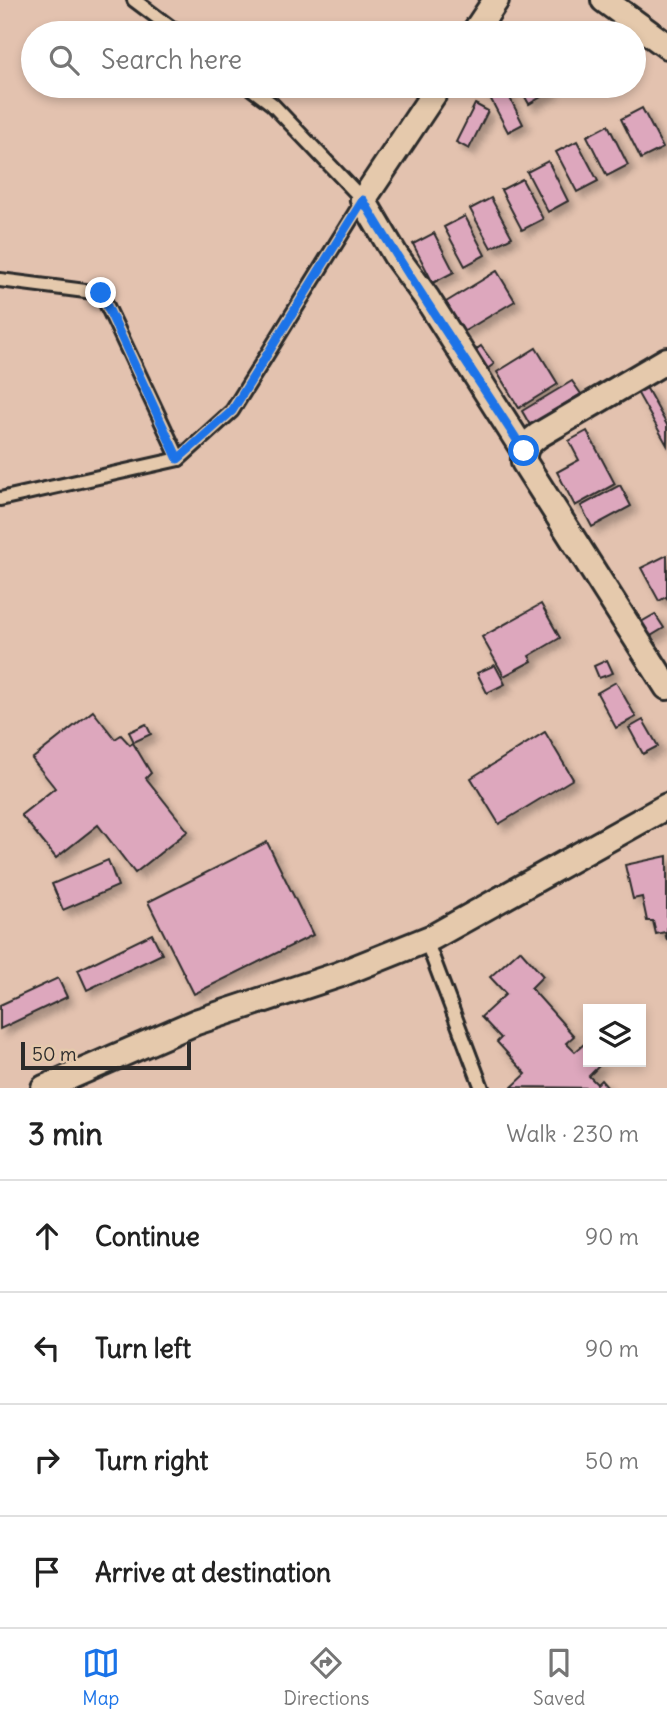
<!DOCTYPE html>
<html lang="en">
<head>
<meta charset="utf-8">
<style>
	:root { --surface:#fff; --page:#f6f6f6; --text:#222; --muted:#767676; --line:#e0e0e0; --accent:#1a73e8 }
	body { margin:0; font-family:Delius,sans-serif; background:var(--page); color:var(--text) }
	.controls { position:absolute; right:21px; bottom:21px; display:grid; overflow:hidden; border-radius:0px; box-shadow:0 4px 10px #0003 }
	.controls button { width:63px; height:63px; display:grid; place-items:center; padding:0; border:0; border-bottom:2px solid var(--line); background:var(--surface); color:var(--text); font:35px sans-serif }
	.scale { position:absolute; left:21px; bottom:18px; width:170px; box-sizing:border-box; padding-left:7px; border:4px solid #2b2b2b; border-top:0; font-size:19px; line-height:24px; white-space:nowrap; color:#2b2b2b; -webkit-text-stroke:5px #e5c9ac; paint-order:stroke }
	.stop { position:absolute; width:21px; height:21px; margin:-16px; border:5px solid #1a73e8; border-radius:50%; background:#fff }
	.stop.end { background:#1a73e8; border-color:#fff; box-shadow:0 2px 7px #0008 }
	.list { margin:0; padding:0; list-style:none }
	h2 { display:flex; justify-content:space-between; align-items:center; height:91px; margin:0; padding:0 28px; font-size:30px }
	h2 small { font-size:23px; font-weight:400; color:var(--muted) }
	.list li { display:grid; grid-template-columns:46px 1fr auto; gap:21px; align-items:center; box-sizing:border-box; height:112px; padding:0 28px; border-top:2px solid var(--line) }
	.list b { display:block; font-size:26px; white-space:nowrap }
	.list em { font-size:23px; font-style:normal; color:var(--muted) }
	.icon { flex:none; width:38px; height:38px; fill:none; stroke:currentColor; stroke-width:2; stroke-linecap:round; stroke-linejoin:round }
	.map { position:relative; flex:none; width:667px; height:1088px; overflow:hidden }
	.search { position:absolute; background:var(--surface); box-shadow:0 4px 10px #0003; left:21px; right:21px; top:21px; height:77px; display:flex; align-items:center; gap:18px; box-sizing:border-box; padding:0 24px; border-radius:38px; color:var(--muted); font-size:26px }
	.sheet { height:539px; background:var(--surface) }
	nav { display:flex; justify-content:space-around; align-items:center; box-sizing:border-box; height:98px; border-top:2px solid var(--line); background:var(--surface); font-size:19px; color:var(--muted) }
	nav a { display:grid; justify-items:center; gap:4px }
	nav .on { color:var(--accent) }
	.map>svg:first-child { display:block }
</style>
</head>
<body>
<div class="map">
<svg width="667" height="1088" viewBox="0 0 667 1088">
	<defs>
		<filter id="shadow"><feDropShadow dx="6" dy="6" stdDeviation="3.5" flood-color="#0004"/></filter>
	</defs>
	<rect width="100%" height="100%" fill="#e3c2af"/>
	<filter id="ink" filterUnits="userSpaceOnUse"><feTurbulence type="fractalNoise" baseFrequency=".0143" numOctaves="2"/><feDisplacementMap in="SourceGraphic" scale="14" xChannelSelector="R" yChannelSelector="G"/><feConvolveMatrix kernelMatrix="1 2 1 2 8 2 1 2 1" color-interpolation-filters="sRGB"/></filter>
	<g filter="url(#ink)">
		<!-- building -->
		<g fill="#dda7bd" stroke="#2b2b2b" stroke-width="2" filter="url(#shadow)">
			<polygon points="484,86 504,86 523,124 508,132"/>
			<polygon points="519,86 549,86 551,91 529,104"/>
			<polygon points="475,104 488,111 469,149 456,142"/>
			<polygon points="642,108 663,148 641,159 621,119"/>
			<polygon points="608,125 628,165 607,176 587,136"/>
			<polygon points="577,141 598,181 577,192 556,152"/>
			<polygon points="548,161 568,201 548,212 527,172"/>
			<polygon points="522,179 543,219 522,230 501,190"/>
			<polygon points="491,198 512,237 491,248 470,209"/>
			<polygon points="465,216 485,255 465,266 444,227"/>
			<polygon points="434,233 454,272 433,283 413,244"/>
			<polygon points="497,271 515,301 463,332 446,302"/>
			<polygon points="481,346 494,364 480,374 467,356"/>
			<polygon points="536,348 558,384 519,408 497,372"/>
			<polygon points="572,381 581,394 530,425 522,411"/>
			<polygon points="646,387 667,425 667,445 637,392"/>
			<polygon points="587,431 615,484 575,506 557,472 579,460 569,441"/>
			<polygon points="620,485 631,506 592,527 581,506"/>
			<polygon points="667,555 667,600 666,597 659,601 641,568"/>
			<polygon points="541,604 560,638 529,656 532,661 504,676 482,637"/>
			<polygon points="655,614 664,628 644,640 636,625"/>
			<polygon points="607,660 613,673 599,678 594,666"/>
			<polygon points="495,665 505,684 487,693 477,673"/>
			<polygon points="616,682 636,717 616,728 597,693"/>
			<polygon points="93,711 115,739 121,735 130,745 133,743 151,773 146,778 188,831 135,873 98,825 56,858 21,815 55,788 32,759"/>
			<polygon points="643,720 658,746 643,754 629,728"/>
			<polygon points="146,724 151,734 134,742 129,732"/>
			<polygon points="545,732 573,779 499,824 471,778"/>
			<polygon points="267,842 313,935 194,994 148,902"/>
			<polygon points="667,856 667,941 665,932 656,934 653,921 647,921 642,897 633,899 625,865"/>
			<polygon points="108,860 118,886 63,910 52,884"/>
			<polygon points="152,934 162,954 87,990 78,970"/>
			<polygon points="520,950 543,976 531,988 574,1036 566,1043 575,1052 584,1044 588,1050 588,1062 601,1064 589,1076 597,1084 601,1080 608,1088 512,1087 526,1074 497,1042 501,1038 481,1017 506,994 490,977"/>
			<polygon points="58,978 67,997 0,1029 0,1005"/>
		</g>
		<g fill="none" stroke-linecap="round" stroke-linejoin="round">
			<!-- lane casing -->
			<g stroke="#2b2b2b" stroke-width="18">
				<g id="lane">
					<polyline points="134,0 178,33"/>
					<polyline points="0,280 101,293 179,459"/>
					<polyline points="0,499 179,459 232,411 363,200 272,104 248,86"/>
					<polyline points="426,940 482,1088"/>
				</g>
			</g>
			<!-- street casing -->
			<g stroke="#2b2b2b" stroke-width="30">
				<g id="street">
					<polyline points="604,0 667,46"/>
					<polyline points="474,33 496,0"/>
					<polyline points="439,86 363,200 396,256 426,297 524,451"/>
					<path d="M667 360 539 435C528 443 523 448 524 462L667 687"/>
					<polyline points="44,1088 196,1022 338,975 433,937 667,806"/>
				</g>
			</g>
			<!-- lane -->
			<use href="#lane" stroke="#e5c9ac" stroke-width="12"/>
			<!-- street -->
			<use href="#street" stroke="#e5c9ac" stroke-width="24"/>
		</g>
	</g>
	<g fill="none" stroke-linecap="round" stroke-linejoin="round" filter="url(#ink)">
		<!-- route -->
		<path stroke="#1a73e8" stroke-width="9" d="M101 293 178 459 232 411 363 200C413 286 471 367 524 451"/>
	</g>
</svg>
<div class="controls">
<button><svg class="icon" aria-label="layers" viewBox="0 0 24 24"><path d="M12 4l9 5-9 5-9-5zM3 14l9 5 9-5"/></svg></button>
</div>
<div class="scale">50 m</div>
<div class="stop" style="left:524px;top:451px"></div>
<div class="stop end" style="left:101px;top:293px"></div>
<div class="search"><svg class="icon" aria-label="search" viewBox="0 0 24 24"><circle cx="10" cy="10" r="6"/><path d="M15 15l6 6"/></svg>Search here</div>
</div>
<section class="sheet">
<h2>3 min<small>Walk · 230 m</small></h2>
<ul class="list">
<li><svg class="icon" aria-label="ahead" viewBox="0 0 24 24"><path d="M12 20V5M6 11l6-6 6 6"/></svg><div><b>Continue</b></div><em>90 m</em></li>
<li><svg class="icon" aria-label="left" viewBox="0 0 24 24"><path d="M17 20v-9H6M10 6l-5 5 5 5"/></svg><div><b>Turn left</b></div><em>90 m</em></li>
<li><svg class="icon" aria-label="right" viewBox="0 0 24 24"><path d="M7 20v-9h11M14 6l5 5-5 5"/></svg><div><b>Turn right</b></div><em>50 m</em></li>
<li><svg class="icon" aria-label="arrive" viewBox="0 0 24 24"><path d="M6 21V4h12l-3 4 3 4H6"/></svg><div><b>Arrive at destination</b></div></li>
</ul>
</section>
<nav>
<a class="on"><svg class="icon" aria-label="map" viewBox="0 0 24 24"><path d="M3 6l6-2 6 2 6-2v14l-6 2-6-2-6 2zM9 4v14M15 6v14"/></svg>Map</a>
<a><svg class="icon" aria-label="directions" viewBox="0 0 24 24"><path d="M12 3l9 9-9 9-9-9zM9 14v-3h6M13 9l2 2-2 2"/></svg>Directions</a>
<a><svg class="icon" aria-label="saved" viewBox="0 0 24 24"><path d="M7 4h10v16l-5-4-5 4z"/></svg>Saved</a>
</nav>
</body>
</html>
